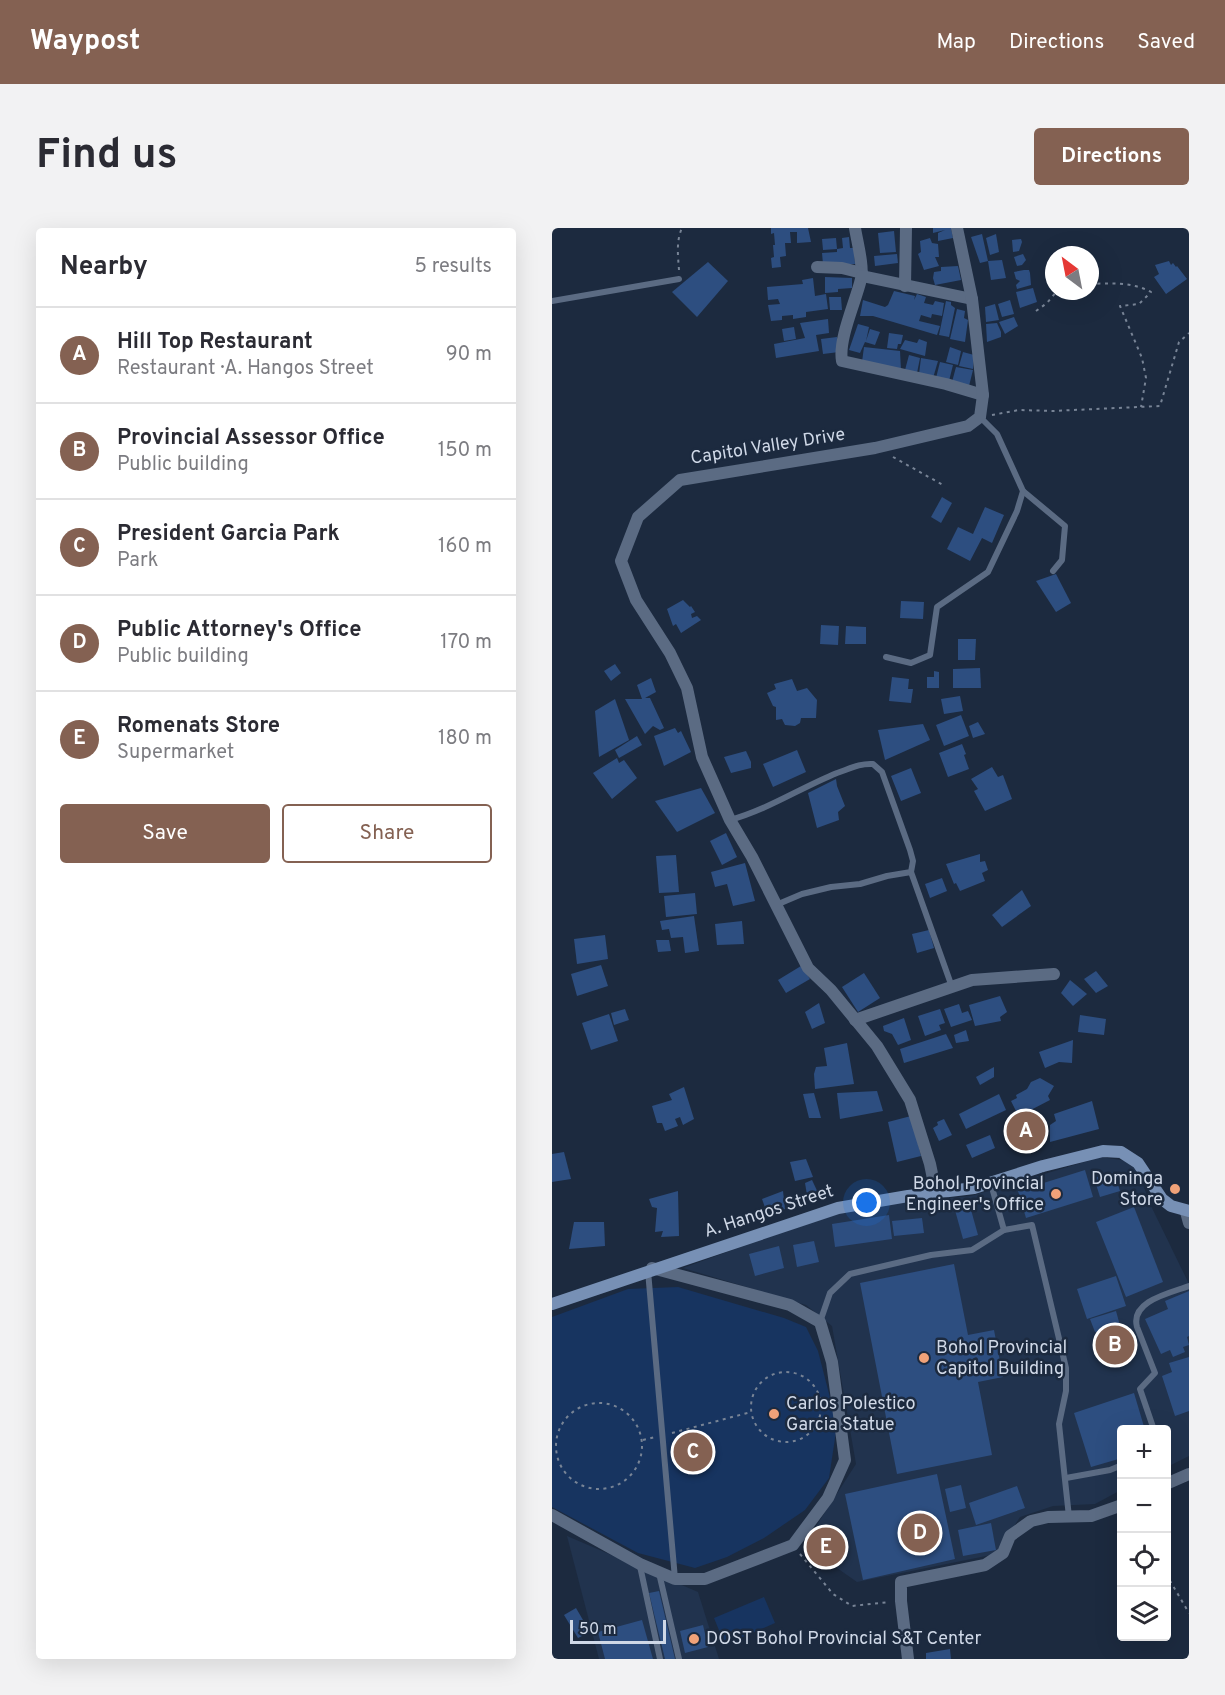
<!DOCTYPE html>
<html lang="en">
<head>
<meta charset="utf-8">
<style>
	:root { --surface:#fff; --page:#f2f2f3; --text:#2b2b33; --muted:#7c7c81; --line:#e1e1e2; --accent:#846152 }
	body { margin:0; font-family:Overpass,sans-serif; background:var(--page); color:var(--text) }
	.controls { position:absolute; right:18px; bottom:18px; display:grid; overflow:hidden; border-radius:6px; box-shadow:0 6px 24px #0002 }
	.controls button { width:54px; height:54px; display:grid; place-items:center; padding:0; border:0; border-bottom:2px solid var(--line); background:var(--surface); color:var(--text); font:30px sans-serif }
	.compass { position:absolute; left:493px; top:18px; width:54px; height:54px; border-radius:50%; background:var(--surface); box-shadow:0 6px 24px #0002; rotate:328deg }
	.scale { position:absolute; left:18px; bottom:15px; width:96px; box-sizing:border-box; padding-left:6px; border:3px solid #cfd8e7; border-top:0; font-size:16px; line-height:21px; white-space:nowrap; color:#cfd8e7; -webkit-text-stroke:4px #1c2a3f; paint-order:stroke }
	.you { position:absolute; left:315px; top:975px; width:21px; height:21px; margin:-15px; border:4px solid #fff; border-radius:50%; background:#1a73e8; box-shadow:0 0 0 9px #1a73e833 }
	.badge { display:grid; place-items:center; width:39px; height:39px; border-radius:50%; background:var(--accent); color:#fff; font-size:20px; font-weight:700 }
	.pin { position:absolute; translate:-50% -50%; border:3px solid #fff; box-shadow:0 2px 6px #0006 }
	.list { margin:0; padding:0; list-style:none }
	h2 { display:flex; justify-content:space-between; align-items:center; height:78px; margin:0; padding:0 24px; font-size:26px }
	h2 small { font-size:20px; font-weight:400; color:var(--muted) }
	.list li { display:grid; grid-template-columns:39px 1fr auto; gap:18px; align-items:center; box-sizing:border-box; height:96px; padding:0 24px; border-top:2px solid var(--line) }
	.list b { display:block; font-size:22px; white-space:nowrap }
	.list p { margin:0; font-size:20px; white-space:nowrap; color:var(--muted) }
	.list em { font-size:20px; font-style:normal; color:var(--muted) }
	.actions { display:flex; gap:12px; padding:18px 24px }
	.actions a { flex:1; padding:14px 0; border:2px solid var(--accent); border-radius:6px; text-align:center; font-size:21px; color:var(--accent) }
	.actions .main { background:var(--accent); color:#fff }
	.icon { flex:none; width:33px; height:33px; fill:none; stroke:currentColor; stroke-width:2; stroke-linecap:round; stroke-linejoin:round }
	.map { position:relative; flex:none; width:637px; height:1431px; overflow:hidden; border-radius:6px }
	header { display:flex; align-items:center; gap:36px; box-sizing:border-box; height:84px; padding:0 30px; background:var(--accent); color:#fff }
	header strong { font-size:28px }
	nav { display:flex; gap:33px; margin-inline-start:auto; font-size:21px }
	.intro { display:flex; align-items:center; justify-content:space-between; box-sizing:border-box; height:144px; padding:0 36px }
	h1 { margin:0; font-size:42px }
	.button { padding:15px 27px; border-radius:6px; background:var(--accent); color:#fff; font-size:21px; font-weight:700 }
	main { display:flex; gap:36px; padding:0 36px }
	aside { flex:1; background:var(--surface); border-radius:6px; box-shadow:0 6px 24px #0002 }
	.map>svg:first-child { display:block }
</style>
</head>
<body>
<header>
<strong>Waypost</strong>
<nav><a>Map</a><a>Directions</a><a>Saved</a></nav>
</header>
<div class="intro"><h1>Find us</h1><a class="button">Directions</a></div>
<main>
<aside>
<h2>Nearby<small>5 results</small></h2>
<ul class="list">
<li><span class="badge">A</span><div><b>Hill Top Restaurant</b><p>Restaurant · A. Hangos Street</p></div><em>90 m</em></li>
<li><span class="badge">B</span><div><b>Provincial Assessor Office</b><p>Public building</p></div><em>150 m</em></li>
<li><span class="badge">C</span><div><b>President Garcia Park</b><p>Park</p></div><em>160 m</em></li>
<li><span class="badge">D</span><div><b>Public Attorney's Office</b><p>Public building</p></div><em>170 m</em></li>
<li><span class="badge">E</span><div><b>Romenats Store</b><p>Supermarket</p></div><em>180 m</em></li>
</ul>
<div class="actions"><a class="main">Save</a><a>Share</a></div>
</aside>
<div class="map">
<svg width="637" height="1431" viewBox="0 0 637 1431">
	<rect width="100%" height="100%" fill="#1c2a3f"/>
	<!-- built -->
	<g fill="#21334e">
		<polygon points="549,929 582,934 600,980 637,1056 637,1228 615,1239 614,1202 570,1202 569,1262 543,1276 501,1278 468,1289 444,1326 305,1354 252,1317 304,1236 280,1098 254,1077 131,1040 299,979 419,968"/>
		<polygon points="15,1308 146,1364 167,1431 47,1431"/>
	</g>
	<!-- green -->
	<g fill="#173460">
		<polygon points="126,1059 232,1090 254,1099 266,1123 285,1197 277,1250 253,1282 212,1310 175,1329 143,1340 86,1325 0,1279 0,1089 76,1061"/>
		<polygon points="212,1369 223,1395 173,1417 162,1390"/>
	</g>
	<!-- building -->
	<g fill="#2d4e80">
		<polygon points="219,0 256,0 259,14 245,15 245,4 238,4 239,15 233,15 234,28 228,29 229,39 220,40 219,30 222,29 221,17 223,17 222,5 219,6"/>
		<polygon points="381,0 399,0 401,10 386,13 386,5 393,2 381,5"/>
		<polygon points="342,3 344,24 328,25 326,5"/>
		<polygon points="430,6 436,33 428,35 419,9"/>
		<polygon points="444,6 447,24 438,27 434,10"/>
		<polygon points="297,9 298,20 302,20 303,36 271,36 270,25 285,24 285,21 291,20 290,10"/>
		<polygon points="284,10 285,21 271,22 270,11"/>
		<polygon points="378,10 380,15 386,16 387,29 383,29 387,38 372,42 366,26 369,24 368,13"/>
		<polygon points="469,11 470,14 467,23 461,24 460,12"/>
		<polygon points="345,26 346,35 323,38 322,28"/>
		<polygon points="471,26 474,32 470,37 465,38 462,29"/>
		<polygon points="450,32 454,50 439,52 436,33"/>
		<polygon points="617,33 619,37 621,35 624,39 625,38 635,51 614,66 602,49 607,46 603,37"/>
		<polygon points="156,34 176,53 145,89 120,64"/>
		<polygon points="406,38 409,52 383,57 381,50 382,44 389,43 389,39"/>
		<polygon points="472,42 477,42 478,45 479,57 465,61 464,57 468,53 464,51 462,44"/>
		<polygon points="273,49 300,50 300,60 286,61 286,64 273,65"/>
		<polygon points="261,50 263,68 274,66 276,81 254,84 254,89 241,91 241,87 230,88 230,92 219,93 216,77 228,76 226,71 216,72 215,59 251,56 250,52"/>
		<polygon points="481,60 485,74 468,80 464,64"/>
		<polygon points="342,63 363,68 362,72 365,66 374,69 372,75 381,77 383,73 392,75 390,88 380,86 379,90 369,87 367,93 388,98 385,107 321,88 308,88 311,72 333,79 336,77"/>
		<polygon points="277,69 289,69 290,82 278,82"/>
		<polygon points="458,72 462,86 450,89 446,76"/>
		<polygon points="394,73 399,74 399,77 403,80 397,109 387,107"/>
		<polygon points="443,76 447,92 434,94 433,79"/>
		<polygon points="405,81 413,83 412,90 416,92 413,114 398,111"/>
		<polygon points="462,89 466,98 453,106 447,94"/>
		<polygon points="276,91 277,105 264,107 267,123 224,130 222,116 253,110 248,95"/>
		<polygon points="445,95 449,104 449,109 435,114 434,96"/>
		<polygon points="306,96 317,99 314,113 318,101 328,104 323,117 313,114 308,125 297,122"/>
		<polygon points="242,99 244,111 232,113 230,101"/>
		<polygon points="337,105 351,107 349,116 346,116 345,121 335,120"/>
		<polygon points="285,109 287,124 271,126 269,111"/>
		<polygon points="367,111 375,114 373,128 348,121 353,112 365,115"/>
		<polygon points="312,119 348,123 349,142 310,134"/>
		<polygon points="398,119 409,123 406,137 394,134"/>
		<polygon points="411,124 422,127 421,141 407,138"/>
		<polygon points="357,127 368,130 365,145 353,142"/>
		<polygon points="369,130 386,133 381,150 367,146"/>
		<polygon points="388,134 401,137 397,153 384,150"/>
		<polygon points="404,139 421,142 417,158 400,154"/>
		<polygon points="390,269 400,275 389,295 379,289"/>
		<polygon points="433,279 452,287 440,315 430,310 418,333 395,321 406,299 421,306"/>
		<polygon points="504,346 519,375 504,384 484,353"/>
		<polygon points="131,372 138,379 139,378 143,384 139,386 140,390 145,388 149,392 129,405 124,396 121,398 115,381"/>
		<polygon points="349,373 372,374 371,391 348,390"/>
		<polygon points="269,397 287,398 286,417 268,416"/>
		<polygon points="294,398 314,399 314,416 293,416"/>
		<polygon points="406,411 424,411 423,432 406,432"/>
		<polygon points="63,436 69,445 59,453 52,443"/>
		<polygon points="428,440 429,460 401,460 401,441"/>
		<polygon points="382,443 387,444 387,460 375,460 375,449 382,449"/>
		<polygon points="340,449 357,451 356,461 361,461 359,475 337,473"/>
		<polygon points="99,450 104,464 93,470 98,470 112,500 108,502 101,498 93,506 73,471 90,471 85,457"/>
		<polygon points="240,451 245,463 255,460 265,472 264,490 249,490 248,495 243,498 233,497 230,491 224,492 224,479 221,478 215,465 224,461 222,456"/>
		<polygon points="408,468 411,483 392,486 389,471"/>
		<polygon points="63,471 77,512 47,529 43,483"/>
		<polygon points="409,487 417,508 392,518 384,497"/>
		<polygon points="426,494 433,506 421,510 417,498"/>
		<polygon points="371,496 378,512 333,532 326,502"/>
		<polygon points="123,500 126,505 129,503 139,524 112,538 102,508"/>
		<polygon points="85,508 90,517 67,530 63,522"/>
		<polygon points="410,516 414,526 412,527 417,541 396,549 387,525"/>
		<polygon points="245,522 254,544 221,559 211,536"/>
		<polygon points="194,523 199,534 199,540 179,545 172,529"/>
		<polygon points="65,530 67,535 72,532 85,550 60,571 41,545"/>
		<polygon points="440,539 446,549 451,547 460,571 433,583 422,563 426,561 419,551"/>
		<polygon points="359,540 369,565 349,573 339,548"/>
		<polygon points="284,551 285,558 293,578 286,584 287,592 265,600 256,565"/>
		<polygon points="149,560 163,585 125,604 103,573"/>
		<polygon points="174,605 185,629 170,637 158,613"/>
		<polygon points="428,626 428,634 433,633 436,642 430,645 433,653 408,663 404,655 402,656 394,636"/>
		<polygon points="124,627 127,664 107,665 104,628"/>
		<polygon points="193,635 203,673 181,678 175,656 163,659 159,644"/>
		<polygon points="390,650 395,663 378,670 373,656"/>
		<polygon points="470,662 479,678 450,699 440,687"/>
		<polygon points="143,665 145,686 114,689 112,668"/>
		<polygon points="142,688 147,723 133,725 131,709 119,710 117,701 110,702 108,693"/>
		<polygon points="190,693 192,716 165,717 163,696"/>
		<polygon points="377,702 382,720 365,725 360,706"/>
		<polygon points="53,707 56,731 25,736 22,711"/>
		<polygon points="104,712 117,712 119,723 106,724"/>
		<polygon points="49,737 56,758 25,768 19,746"/>
		<polygon points="249,738 258,751 234,765 226,752"/>
		<polygon points="544,743 556,758 544,765 532,751"/>
		<polygon points="312,745 328,770 306,784 290,759"/>
		<polygon points="518,752 535,766 521,778 509,765"/>
		<polygon points="448,768 455,784 448,789 449,793 423,798 417,777"/>
		<polygon points="267,775 273,795 260,801 253,784"/>
		<polygon points="407,776 410,785 416,783 420,792 399,799 392,781"/>
		<polygon points="73,781 77,792 62,797 59,785"/>
		<polygon points="388,781 393,795 387,797 389,802 373,808 366,788"/>
		<polygon points="57,786 66,813 39,822 30,795"/>
		<polygon points="528,787 554,791 552,807 526,804"/>
		<polygon points="352,790 359,812 346,817 340,806 332,803 331,798"/>
		<polygon points="414,802 417,813 404,815 402,807"/>
		<polygon points="394,806 401,820 352,835 348,821"/>
		<polygon points="521,812 520,835 507,834 493,840 487,824"/>
		<polygon points="295,815 302,856 263,861 262,846 264,839 275,838 272,820"/>
		<polygon points="442,839 442,849 428,857 424,849"/>
		<polygon points="488,850 502,858 496,868 498,872 473,885 472,883 466,887 459,873 465,870 464,867 475,861 479,854"/>
		<polygon points="132,859 142,891 131,897 128,889 123,891 126,898 113,903 110,895 105,895 100,878 120,872 117,866"/>
		<polygon points="325,863 331,883 288,891 285,865"/>
		<polygon points="262,865 269,890 257,890 251,866"/>
		<polygon points="447,866 454,882 414,901 407,886"/>
		<polygon points="540,873 547,901 498,914 498,897 504,893 502,886"/>
		<polygon points="359,888 369,928 345,934 336,894"/>
		<polygon points="392,891 400,907 387,913 381,900 386,897 385,894"/>
		<polygon points="438,907 443,920 420,930 414,917"/>
		<polygon points="12,924 19,951 0,954 0,926"/>
		<polygon points="254,931 261,949 243,953 238,934"/>
		<polygon points="533,942 541,969 474,990 466,963"/>
		<polygon points="562,944 568,963 548,969 542,950"/>
		<polygon points="260,952 268,969 256,973 253,955"/>
		<polygon points="126,963 127,1008 109,1009 111,1003 103,1004 105,980 100,979 97,971"/>
		<polygon points="231,963 233,981 216,988 210,971"/>
		<polygon points="416,971 426,1007 411,1011 401,975"/>
		<polygon points="582,979 611,1054 574,1069 544,994"/>
		<polygon points="337,987 340,1011 283,1019 280,996"/>
		<polygon points="370,990 372,1005 342,1008 340,993"/>
		<polygon points="22,994 52,994 53,1018 17,1021"/>
		<polygon points="262,1013 267,1034 245,1039 241,1017"/>
		<polygon points="227,1018 232,1040 203,1048 197,1026"/>
		<polygon points="402,1036 416,1107 442,1102 451,1149 426,1154 440,1227 345,1246 308,1055"/>
		<polygon points="564,1048 574,1078 535,1091 525,1061"/>
		<polygon points="637,1063 637,1108 635,1109 637,1117 631,1119 633,1124 621,1129 618,1122 609,1126 593,1091 616,1081 613,1073"/>
		<polygon points="564,1083 577,1130 558,1136 548,1103 543,1104 538,1091"/>
		<polygon points="637,1129 637,1183 623,1188 610,1148 620,1144 617,1135"/>
		<polygon points="582,1165 593,1202 570,1202 570,1230 539,1239 522,1185"/>
		<polygon points="385,1246 403,1331 311,1352 293,1266"/>
		<polygon points="409,1257 414,1280 398,1284 393,1261"/>
		<polygon points="465,1258 473,1280 424,1297 417,1275"/>
		<polygon points="439,1295 444,1322 411,1328 406,1302"/>
		<polygon points="107,1363 123,1431 113,1431 97,1365"/>
		<polygon points="24,1380 38,1404 26,1410 12,1387"/>
		<polygon points="90,1392 101,1431 53,1431 46,1404"/>
		<polygon points="151,1397 156,1419 133,1425 128,1403"/>
		<polygon points="398,1421 399,1431 374,1431 374,1425"/>
	</g>
	<g fill="none" stroke-linecap="round" stroke-linejoin="round">
		<!-- path -->
		<g stroke="#788496" stroke-width="2" stroke-dasharray="3 4.5" stroke-linecap="butt">
			<path d="M127 42C126 28 124 13 130 0"/>
			<path d="M538 56C558 55 581 54 599 64L587 76 568 78 590 130 594 150 589 179"/>
			<polyline points="484,83 495,75 505,63"/>
			<polyline points="440,187 467,182 500,183 608,178 627,114 637,105"/>
			<polyline points="341,229 391,257"/>
			<circle cx="234" cy="1179" r="35"/>
			<circle cx="47" cy="1218" r="43"/>
			<polyline points="120,1205 199,1184"/>
			<polyline points="91,1212 103,1209"/>
			<polyline points="248,1326 281,1366 300,1378 337,1374"/>
			<polyline points="614,1346 637,1385"/>
		</g>
		<!-- lane -->
		<g stroke="#5b6b83" stroke-width="6">
			<polyline points="0,73 127,51"/>
			<polyline points="471,263 513,298 510,332 501,343"/>
			<polyline points="334,429 359,435 378,427 385,379 436,344 465,283 471,263 445,206 428,189"/>
			<path d="M178 592C215 582 248 560 285 545 297 541 308 535 321 536L330 544 358 622 361 633 359 644 335 648 308 656 279 659 250 666 224 677"/>
			<polyline points="359,644 400,759"/>
			<polyline points="439,956 452,1002 480,997 514,1140 514,1163 507,1196 517,1289"/>
			<polyline points="96,1043 123,1351"/>
			<polyline points="268,1094 278,1065 298,1046 379,1027 420,1022 452,1002"/>
			<path d="M602 1202 588 1161 603 1145 585 1099C578 1073 618 1065 637 1058"/>
			<polyline points="514,1250 558,1242 570,1237"/>
			<polyline points="88,1338 108,1431"/>
			<polyline points="107,1345 127,1431"/>
		</g>
		<!-- street -->
		<g stroke="#5b6b83" stroke-width="12">
			<path d="M303 0C305 13 312 39 309 51 304 73 286 111 290 133L394 156 431 167"/>
			<polyline points="265,39 290,40 310,45"/>
			<polyline points="310,48 420,71"/>
			<polyline points="353,58 354,0"/>
			<polyline points="303,792 420,752 502,746"/>
			<polyline points="384,965 378,936 358,872 325,818 279,762 256,740 200,629 178,592 150,529 135,460 118,425 84,372 69,333 86,289 128,252 323,220 416,198 428,189 431,167 420,71 405,0"/>
			<polyline points="634,984 637,995"/>
			<polyline points="614,1256 637,1246"/>
			<polyline points="0,1287 88,1336 123,1351 153,1351 241,1317 276,1270 293,1232 280,1134 268,1094 238,1077 100,1040"/>
			<polyline points="356,1431 349,1373 349,1354 433,1337 451,1325 458,1308 479,1293 496,1289 539,1288 570,1277"/>
		</g>
		<!-- secondary -->
		<polyline stroke="#7790b5" stroke-width="12" points="0,1076 286,980 356,968 422,960 491,938 551,923 569,924 586,935 610,971 619,978 637,983"/>
	</g>
	<!-- markers -->
	<g fill="#f0a279" stroke="#1c2a3f" stroke-width="2">
		<circle cx="623" cy="961" r="6"/>
		<circle cx="504" cy="966" r="6"/>
		<circle cx="372" cy="1130" r="6"/>
		<circle cx="222" cy="1186" r="6"/>
		<circle cx="142" cy="1411" r="6"/>
	</g>
	<g text-anchor="middle" dominant-baseline="central" stroke-width="5" stroke-linejoin="round" paint-order="stroke">
		<!-- street labels -->
		<g font-size="18" fill="#cfd8e7" stroke="#1c2a3f">
			<text transform="translate(216 219) rotate(-9)">Capitol Valley Drive</text>
			<text transform="translate(217 984) rotate(-18)">A. Hangos Street</text>
		</g>
		<!-- poi labels -->
		<g font-size="18" fill="#cfd8e7" stroke="#1c2a3f" text-anchor="start">
			<text x="611" y="951" text-anchor="end">Dominga<tspan x="611" dy="21">Store</tspan></text>
			<text x="492" y="956" text-anchor="end">Bohol Provincial<tspan x="492" dy="21">Engineer's Office</tspan></text>
			<text x="384" y="1120">Bohol Provincial<tspan x="384" dy="21">Capitol Building</tspan></text>
			<text x="234" y="1176">Carlos Polestico<tspan x="234" dy="21">Garcia Statue</tspan></text>
			<text x="154" y="1411">DOST Bohol Provincial S&amp;T Center</text>
		</g>
	</g>
</svg>
<div class="controls">
<button>+</button>
<button>−</button>
<button><svg class="icon" aria-label="locate" viewBox="0 0 24 24"><circle cx="12" cy="12" r="6"/><path d="M12 2v4M12 18v4M2 12h4M18 12h4"/></svg></button>
<button><svg class="icon" aria-label="layers" viewBox="0 0 24 24"><path d="M12 4l9 5-9 5-9-5zM3 14l9 5 9-5"/></svg></button>
</div>
<svg class="compass" viewBox="-18 -18 36 36"><path d="M0-13l5 13h-10z" fill="#e53935"/><path d="M0 13l5-13h-10z" fill="#7c7c81"/></svg>
<div class="scale">50 m</div>
<div class="you"></div>
<div class="pin badge" style="left:474px;top:903px">A</div>
<div class="pin badge" style="left:563px;top:1117px">B</div>
<div class="pin badge" style="left:141px;top:1224px">C</div>
<div class="pin badge" style="left:368px;top:1305px">D</div>
<div class="pin badge" style="left:274px;top:1319px">E</div>
</div>
</main>
</body>
</html>
